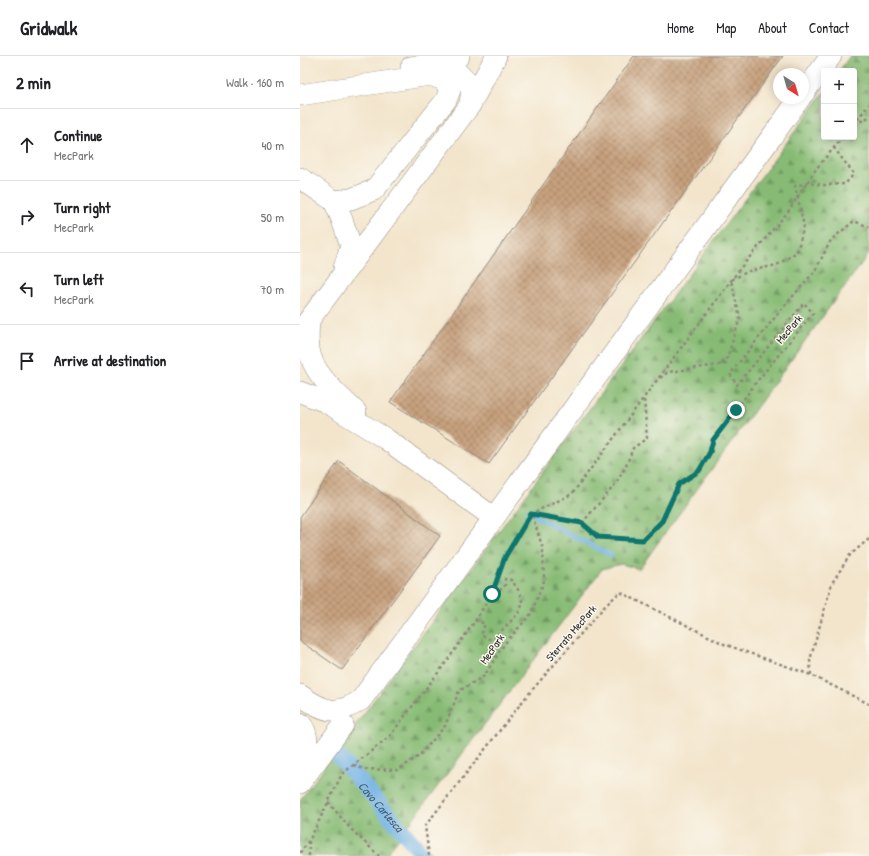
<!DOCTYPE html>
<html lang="en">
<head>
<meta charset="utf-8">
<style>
	:root { --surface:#fff; --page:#f2f2f2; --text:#202124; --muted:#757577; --line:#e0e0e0 }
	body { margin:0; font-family:"Patrick Hand",sans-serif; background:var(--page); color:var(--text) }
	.controls { position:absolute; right:12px; top:12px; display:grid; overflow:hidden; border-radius:4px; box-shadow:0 2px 10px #0003 }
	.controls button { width:36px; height:36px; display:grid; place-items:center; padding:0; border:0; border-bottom:1px solid var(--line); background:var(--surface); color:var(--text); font:20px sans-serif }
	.compass { position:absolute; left:473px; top:12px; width:36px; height:36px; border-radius:50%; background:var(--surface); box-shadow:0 2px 10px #0003; rotate:143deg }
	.stop { position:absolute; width:12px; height:12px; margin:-9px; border:3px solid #0f766e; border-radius:50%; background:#fff }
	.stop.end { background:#0f766e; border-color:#fff; box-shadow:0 1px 4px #0008 }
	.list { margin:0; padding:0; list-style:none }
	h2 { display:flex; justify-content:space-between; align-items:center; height:52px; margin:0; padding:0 16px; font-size:17px }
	h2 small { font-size:13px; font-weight:400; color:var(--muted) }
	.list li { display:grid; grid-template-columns:26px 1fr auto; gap:12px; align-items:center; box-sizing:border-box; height:72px; padding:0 16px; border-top:1px solid var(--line) }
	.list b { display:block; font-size:15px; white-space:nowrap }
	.list p { margin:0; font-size:13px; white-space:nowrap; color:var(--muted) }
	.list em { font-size:13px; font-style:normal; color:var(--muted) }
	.icon { flex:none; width:22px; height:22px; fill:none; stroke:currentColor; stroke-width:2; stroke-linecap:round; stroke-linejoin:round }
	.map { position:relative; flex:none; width:569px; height:800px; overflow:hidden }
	header { display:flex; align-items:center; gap:24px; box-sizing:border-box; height:56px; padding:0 20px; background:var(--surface); border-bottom:1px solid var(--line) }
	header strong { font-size:19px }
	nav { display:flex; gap:22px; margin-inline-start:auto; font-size:14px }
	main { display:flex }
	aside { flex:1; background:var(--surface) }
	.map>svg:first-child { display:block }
</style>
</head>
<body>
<header>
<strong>Gridwalk</strong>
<nav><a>Home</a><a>Map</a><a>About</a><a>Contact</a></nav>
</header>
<main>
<aside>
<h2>2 min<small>Walk · 160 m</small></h2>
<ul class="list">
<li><svg class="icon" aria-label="ahead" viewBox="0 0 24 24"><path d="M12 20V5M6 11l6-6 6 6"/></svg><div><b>Continue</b><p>MecPark</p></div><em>40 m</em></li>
<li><svg class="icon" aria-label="right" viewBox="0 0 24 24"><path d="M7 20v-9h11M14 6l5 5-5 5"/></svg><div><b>Turn right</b><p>MecPark</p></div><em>50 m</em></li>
<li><svg class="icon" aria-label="left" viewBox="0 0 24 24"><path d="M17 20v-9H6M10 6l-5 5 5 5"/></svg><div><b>Turn left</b><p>MecPark</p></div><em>70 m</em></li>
<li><svg class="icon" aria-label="arrive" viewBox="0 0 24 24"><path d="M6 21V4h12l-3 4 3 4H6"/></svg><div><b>Arrive at destination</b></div></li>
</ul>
</aside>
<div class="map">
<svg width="569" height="800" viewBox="0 0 569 800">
	<defs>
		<pattern id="forest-firs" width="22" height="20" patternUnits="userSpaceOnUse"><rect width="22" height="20" fill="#87bb75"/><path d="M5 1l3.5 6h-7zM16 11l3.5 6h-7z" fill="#6f9860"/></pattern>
		<pattern id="building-cross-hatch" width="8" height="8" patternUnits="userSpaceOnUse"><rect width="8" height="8" fill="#c8a27f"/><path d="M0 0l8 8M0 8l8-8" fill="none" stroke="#a38468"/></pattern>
	</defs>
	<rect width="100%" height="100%" fill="#fbf7ec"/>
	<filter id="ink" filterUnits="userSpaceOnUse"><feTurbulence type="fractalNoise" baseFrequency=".025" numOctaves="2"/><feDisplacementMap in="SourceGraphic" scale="8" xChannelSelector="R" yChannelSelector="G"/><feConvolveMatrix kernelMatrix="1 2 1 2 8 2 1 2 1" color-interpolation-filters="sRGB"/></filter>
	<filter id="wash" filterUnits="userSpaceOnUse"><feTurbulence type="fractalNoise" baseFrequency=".012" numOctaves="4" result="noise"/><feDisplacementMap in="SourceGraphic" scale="16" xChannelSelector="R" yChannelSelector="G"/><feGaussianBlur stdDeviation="0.9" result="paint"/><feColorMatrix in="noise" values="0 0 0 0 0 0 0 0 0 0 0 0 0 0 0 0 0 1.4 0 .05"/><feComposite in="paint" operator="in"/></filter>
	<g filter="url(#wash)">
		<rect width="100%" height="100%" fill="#f3e5cc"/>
		<!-- forest -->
		<polygon fill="url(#forest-firs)" stroke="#597350" points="550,0 569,0 569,197 339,513 321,508 302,513 85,800 0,800 0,744 524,36 524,81 554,81 554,15 539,15"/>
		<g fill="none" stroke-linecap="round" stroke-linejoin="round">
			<!-- stream -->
			<polyline stroke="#6fb1e4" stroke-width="4.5" points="227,456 312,500"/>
			<!-- canal -->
			<path stroke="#6fb1e4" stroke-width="16" id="s1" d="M39 701 124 800"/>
		</g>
		<g id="blocks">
			<!-- building -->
			<g fill="url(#building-cross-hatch)">
				<polygon points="334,0 483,0 189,408 90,346"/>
				<polygon points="39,405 140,480 42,614 0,585 0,461"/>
			</g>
		</g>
	</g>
	<g filter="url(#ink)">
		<use href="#blocks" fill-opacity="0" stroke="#8f887c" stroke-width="1"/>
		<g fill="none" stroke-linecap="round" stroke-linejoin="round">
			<!-- minor casing -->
			<g stroke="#8f887c" stroke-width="22">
				<g id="minor">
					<polyline points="141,7 157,16 172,31 170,49"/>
					<polyline points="111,11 141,7 159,0"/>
					<polyline points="503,38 531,0"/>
					<polyline points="0,39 130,19 144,24 150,34 146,44 74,134 51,143 34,145"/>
					<polyline points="0,122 34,145 41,161 51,190 44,212"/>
					<path d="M9 264C8 276 7 290 11 301 16 320 42 343 56 356"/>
					<polyline points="0,276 170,49 196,0"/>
					<polyline points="0,336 26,346 86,383 194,462"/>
					<path d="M0 639C23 655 36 661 61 644L500 42"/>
					<path d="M0 667C13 681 6 705 0 721"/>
					<polyline points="0,727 43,669"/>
				</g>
			</g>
			<!-- path -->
			<g stroke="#8f887c" stroke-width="2.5" stroke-dasharray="3 3" stroke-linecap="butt">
				<polyline points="554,68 569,48"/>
				<polyline points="555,68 569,61"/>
				<polyline points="569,133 569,137"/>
				<polyline points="360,322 368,316 425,308 440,262 431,224 449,215 477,209 497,196 504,170 495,130 507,127 524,129 545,128 554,118 534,92"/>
				<polyline points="232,458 282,467 298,481 343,484 363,465 379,428 399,415 409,396 413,384 458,324 513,257 504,247 437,329 430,318 480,255 515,215 531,184 554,165 569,171"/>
				<polyline points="282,467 314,430 326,410 333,392 347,382 344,343"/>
				<polyline points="569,483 550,499 532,527 510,604 511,619 569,648"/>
				<path d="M175 564 185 568 181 579 189 583H195C211 559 237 555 211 524L205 523V529L200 534 194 531"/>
				<polyline points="54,709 63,713 98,714 119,700 145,670 159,635 184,620 205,587 231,558 244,525 243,493 232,458"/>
				<polyline points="28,746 50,772 79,800"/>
				<polyline points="9,785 9,800"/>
				<polyline points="0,797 10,783 42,718 89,681 147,605 173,568 192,538 205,501 231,458 272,438 442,210 487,157 516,113 543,81"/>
				<polyline points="129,800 125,770 226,641 305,550 320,536 424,588 511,619"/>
			</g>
			<!-- minor -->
			<use href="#minor" stroke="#fff" stroke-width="21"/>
		</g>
	</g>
	<g fill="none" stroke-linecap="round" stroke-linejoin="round" filter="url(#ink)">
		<!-- route -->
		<polyline stroke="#0f766e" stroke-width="5" points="192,538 205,501 231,458 282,467 298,481 343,484 362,465 379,428 399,415 410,396 413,384 436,354"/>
	</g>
	<g text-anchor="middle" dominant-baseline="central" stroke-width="3" stroke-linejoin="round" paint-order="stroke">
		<!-- street labels -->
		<g font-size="11" fill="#2b2b2b" stroke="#fbf7ec">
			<text transform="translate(489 273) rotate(-50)">MecPark</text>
			<text transform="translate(271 577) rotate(-49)">Sterrato MecPark</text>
			<text transform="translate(192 593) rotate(-55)">MecPark</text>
		</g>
		<!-- water labels -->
		<g font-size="12" font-style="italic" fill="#435a6c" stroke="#fbf7ec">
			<text stroke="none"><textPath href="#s1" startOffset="65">Cavo Carlesca</textPath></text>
		</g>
	</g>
</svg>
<div class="controls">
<button>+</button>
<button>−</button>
</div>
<svg class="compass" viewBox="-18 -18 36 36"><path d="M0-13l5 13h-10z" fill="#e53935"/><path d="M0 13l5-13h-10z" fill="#757577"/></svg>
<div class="stop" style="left:192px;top:538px"></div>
<div class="stop end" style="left:436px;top:354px"></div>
</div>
</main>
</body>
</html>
